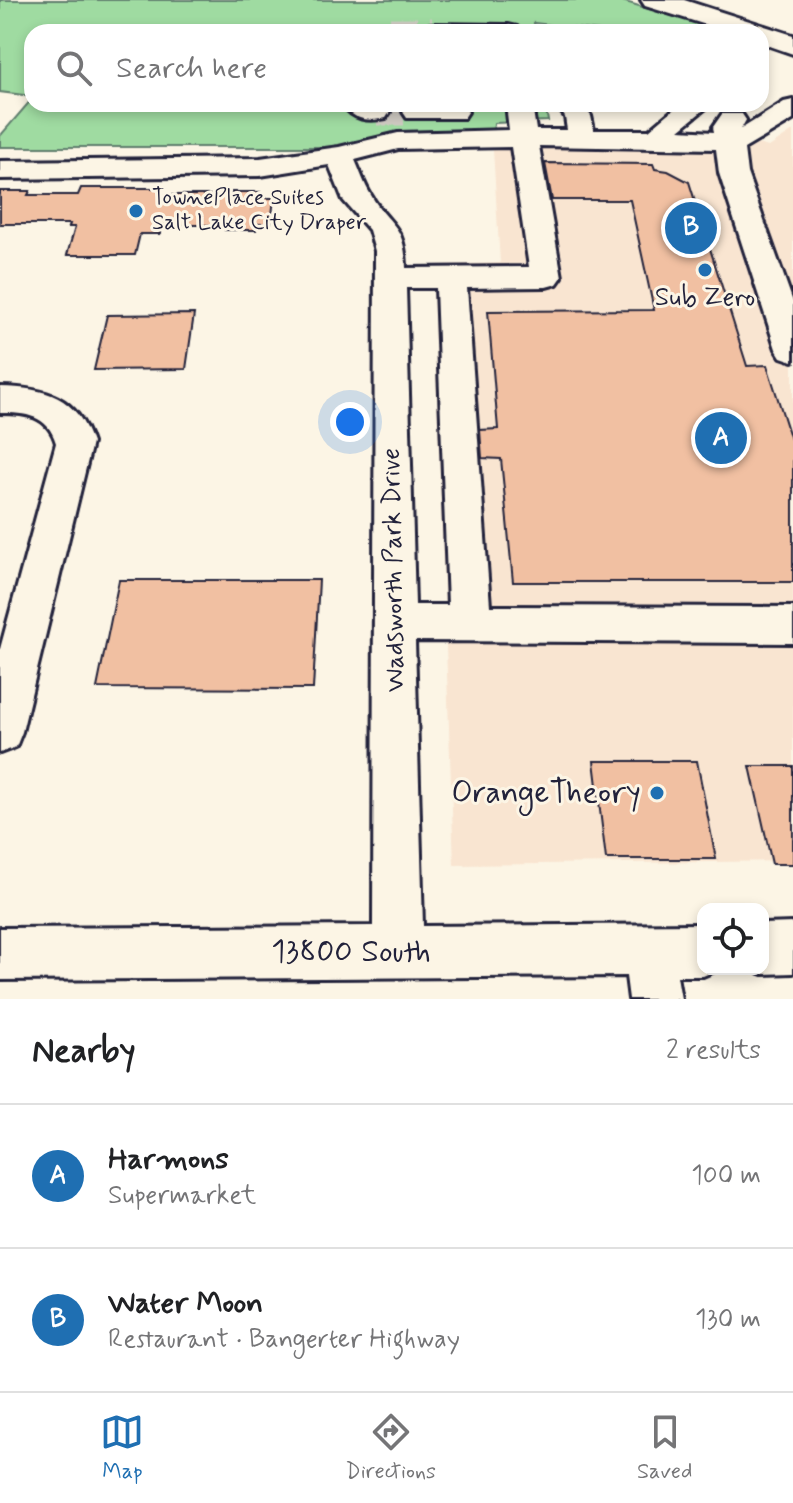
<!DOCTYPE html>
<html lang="en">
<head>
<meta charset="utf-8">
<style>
	:root { --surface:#fff; --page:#f6f6f6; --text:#202124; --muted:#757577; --line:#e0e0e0; --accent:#1f6fb2 }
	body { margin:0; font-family:Mynerve,sans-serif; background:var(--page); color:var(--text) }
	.controls { position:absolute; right:24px; bottom:24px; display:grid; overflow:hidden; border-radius:16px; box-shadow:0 4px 12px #0003 }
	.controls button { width:72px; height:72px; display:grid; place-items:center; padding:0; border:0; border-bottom:2px solid var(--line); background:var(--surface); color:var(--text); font:40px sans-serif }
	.you { position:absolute; left:350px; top:422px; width:28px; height:28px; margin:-20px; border:6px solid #fff; border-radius:50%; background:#1a73e8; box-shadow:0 0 0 12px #1a73e833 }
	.badge { display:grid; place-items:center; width:52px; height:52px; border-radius:50%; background:var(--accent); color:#fff; font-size:26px; font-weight:700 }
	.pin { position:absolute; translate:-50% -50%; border:4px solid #fff; box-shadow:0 2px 8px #0006 }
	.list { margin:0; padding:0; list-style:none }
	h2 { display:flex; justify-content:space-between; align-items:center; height:104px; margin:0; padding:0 32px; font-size:34px }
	h2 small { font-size:26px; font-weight:400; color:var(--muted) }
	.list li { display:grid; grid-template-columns:52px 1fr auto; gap:24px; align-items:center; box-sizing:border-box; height:144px; padding:0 32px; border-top:2px solid var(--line) }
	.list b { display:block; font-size:30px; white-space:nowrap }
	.list p { margin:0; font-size:26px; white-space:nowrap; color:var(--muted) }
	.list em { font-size:26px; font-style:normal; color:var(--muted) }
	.icon { flex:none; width:44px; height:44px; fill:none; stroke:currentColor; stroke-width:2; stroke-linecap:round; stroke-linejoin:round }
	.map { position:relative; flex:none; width:793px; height:999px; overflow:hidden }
	.search { position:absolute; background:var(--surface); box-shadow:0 4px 12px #0003; left:24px; right:24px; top:24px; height:88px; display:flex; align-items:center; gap:20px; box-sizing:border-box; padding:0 28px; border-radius:24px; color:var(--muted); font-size:30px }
	.sheet { height:392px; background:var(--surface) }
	nav { display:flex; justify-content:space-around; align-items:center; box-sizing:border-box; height:112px; border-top:2px solid var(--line); background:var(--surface); font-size:22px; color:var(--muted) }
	nav a { display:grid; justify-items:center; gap:4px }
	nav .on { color:var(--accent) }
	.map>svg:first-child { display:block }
</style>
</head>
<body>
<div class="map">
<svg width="793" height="999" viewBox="0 0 793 999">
	<rect width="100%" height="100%" fill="#fcf5e5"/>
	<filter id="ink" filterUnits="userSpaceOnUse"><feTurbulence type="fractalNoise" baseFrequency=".0125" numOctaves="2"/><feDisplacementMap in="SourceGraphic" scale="16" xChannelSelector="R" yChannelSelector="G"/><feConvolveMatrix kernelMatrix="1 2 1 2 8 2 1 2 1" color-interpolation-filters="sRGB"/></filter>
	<g filter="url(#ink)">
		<!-- built -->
		<polygon fill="#f9e5d1" points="793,131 793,861 454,865 432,265 500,263 492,134 708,132 769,147"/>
		<!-- green -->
		<g fill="#9fdba1" stroke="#607e6e" stroke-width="2">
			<polygon points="0,0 619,0 726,32 608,32 534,23 535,32 32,32 32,96 0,92"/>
			<polygon points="32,99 32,104 545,104 548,121 494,123 493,131 487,133 328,147 0,147 0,136"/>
		</g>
		<!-- building -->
		<g fill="#f1c0a2" stroke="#22223b" stroke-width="2">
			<polygon points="545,163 653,164 655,169 668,171 689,182 747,366 767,365 793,446 793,582 513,582 501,459 482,458 480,430 498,429 488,311 654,310 630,200 552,200"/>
			<polygon points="81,188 161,188 160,195 232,195 232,192 260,192 259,198 274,198 271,224 257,224 256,230 225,230 226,225 162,225 160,234 140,234 135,255 67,255 75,227 69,227 70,224 0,224 0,191 30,191 28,195 78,195"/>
			<polygon points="194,314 186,369 94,370 107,315"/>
			<polygon points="119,580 319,580 313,689 97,688"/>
			<polygon points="594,761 697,761 716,859 606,859"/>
			<polygon points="750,766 793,766 793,864 772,864"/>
		</g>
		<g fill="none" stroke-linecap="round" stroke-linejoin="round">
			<!-- minor-tunnel -->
			<g stroke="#d0cbc3" stroke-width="27" stroke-dasharray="27 13" stroke-linecap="butt">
				<polyline points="390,31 432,31"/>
				<polyline points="377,112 416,112"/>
			</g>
			<!-- minor casing -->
			<g stroke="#22223b" stroke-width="6">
				<g id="minor">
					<polygon points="390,24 399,26 402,31 364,32 367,27"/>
					<polygon points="432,24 508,25 517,27 520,32 420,31 423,26"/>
					<path d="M793 100V120L744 149 747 173 793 302V361L781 357 776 349 719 173 716 149 539 146 562 277 557 284 546 287 467 288 490 606 793 607V643L415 641 423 926 703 924V969H719L703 976H677L681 999H629L626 976 0 980V928L373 926 375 251 369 230 343 200 329 165 260 176 0 179V161L260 158 339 147 398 133 509 130 506 104H532L536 130H567L565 117 555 104H582L591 116 594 130H649L680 104H711L679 130 714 132 713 127 722 114H742L746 120 741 129 784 102ZM511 147 529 267 406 268C405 222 389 227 371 195 364 184 360 171 355 160L398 149ZM406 288H436L448 605H415Z"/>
					<path d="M342 104 386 106 390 112 386 118C368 122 353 120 342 104Z"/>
					<polygon points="416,104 464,106 468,112 464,118 407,118 403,112 407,106"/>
					<path d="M0 387C46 388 77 396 92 443L22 732 16 747 0 753V649L56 443C48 415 26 413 0 413Z"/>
					<polygon points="793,923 793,973 763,974 750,969 763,969 763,924"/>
				</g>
			</g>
			<!-- major casing -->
			<g stroke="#22223b" stroke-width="6">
				<polygon id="major" points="641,0 684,0 793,35 793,54 761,43 761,32 729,32 645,6"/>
			</g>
			<!-- minor -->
			<use href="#minor" fill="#fcf5e5" fill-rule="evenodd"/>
			<!-- major -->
			<use href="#major" fill="#fcf5e5" fill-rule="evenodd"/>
		</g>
	</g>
	<!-- markers -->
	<g fill="#1f6fb2" stroke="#fcf5e5" stroke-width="3">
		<circle cx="136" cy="211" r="8"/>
		<circle cx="705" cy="270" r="8"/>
		<circle cx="657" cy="793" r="8"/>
	</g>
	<g text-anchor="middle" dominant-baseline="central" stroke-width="6" stroke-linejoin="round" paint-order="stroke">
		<!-- far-poi labels -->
		<g font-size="22" fill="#22223b" stroke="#fcf5e5" text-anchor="start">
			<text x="152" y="198">TownePlace Suites<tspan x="152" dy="25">Salt Lake City Draper</tspan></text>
		</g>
		<!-- poi labels -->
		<g font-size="26" fill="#22223b" stroke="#fcf5e5">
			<text x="705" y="298">Sub Zero</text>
		</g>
		<!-- street labels -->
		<g font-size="26" fill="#22223b" stroke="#fcf5e5">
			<text transform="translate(394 570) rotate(-91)">Wadsworth Park Drive</text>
		</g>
		<!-- near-poi labels -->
		<g font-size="32" fill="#22223b" stroke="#fcf5e5" text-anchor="end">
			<text x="641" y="793">OrangeTheory</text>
		</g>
		<!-- near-street labels -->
		<g font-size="32" fill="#22223b" stroke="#fcf5e5">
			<text x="351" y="952">13800 South</text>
		</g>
	</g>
</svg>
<div class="controls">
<button><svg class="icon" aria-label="locate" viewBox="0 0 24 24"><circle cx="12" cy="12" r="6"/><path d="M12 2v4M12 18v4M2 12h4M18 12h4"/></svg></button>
</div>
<div class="you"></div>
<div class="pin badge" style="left:721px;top:438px">A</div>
<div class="pin badge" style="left:691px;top:228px">B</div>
<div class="search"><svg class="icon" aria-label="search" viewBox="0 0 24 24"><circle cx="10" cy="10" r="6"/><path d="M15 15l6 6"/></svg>Search here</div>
</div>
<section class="sheet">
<h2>Nearby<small>2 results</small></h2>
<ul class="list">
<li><span class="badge">A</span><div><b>Harmons</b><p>Supermarket</p></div><em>100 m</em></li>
<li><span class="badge">B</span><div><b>Water Moon</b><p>Restaurant · Bangerter Highway</p></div><em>130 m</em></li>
</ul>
</section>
<nav>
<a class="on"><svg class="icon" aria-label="map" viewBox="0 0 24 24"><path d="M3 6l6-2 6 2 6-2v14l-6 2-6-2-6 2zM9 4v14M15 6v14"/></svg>Map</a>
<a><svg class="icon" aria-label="directions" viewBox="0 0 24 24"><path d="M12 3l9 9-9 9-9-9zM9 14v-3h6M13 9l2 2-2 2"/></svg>Directions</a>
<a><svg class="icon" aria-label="saved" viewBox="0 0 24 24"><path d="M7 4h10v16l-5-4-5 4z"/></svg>Saved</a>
</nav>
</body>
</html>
